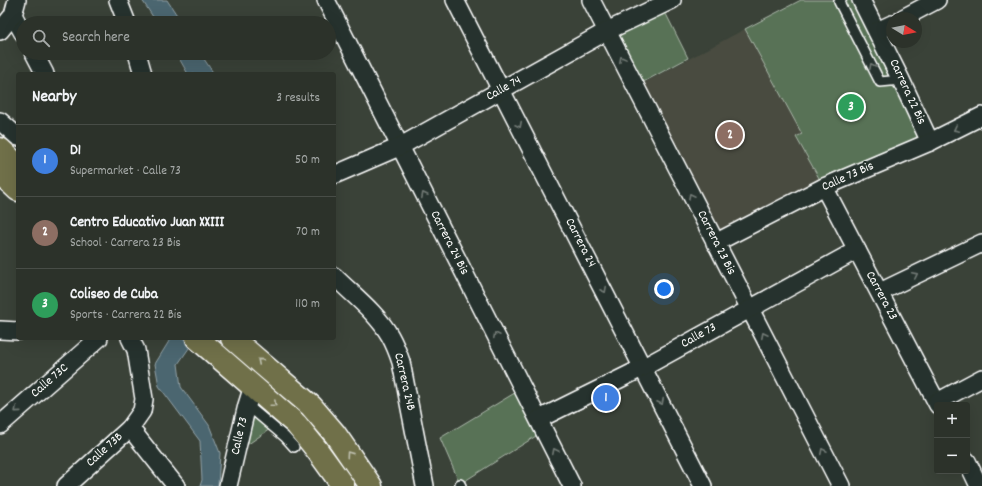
<!DOCTYPE html>
<html lang="en">
<head>
<meta charset="utf-8">
<style>
	:root { --surface:#2c322a; --page:#383e36; --text:#f1f3f6; --muted:#a6aaa8; --line:#484d47; --accent:#ff9aa2 }
	body { margin:0; font-family:Dekko,sans-serif; background:var(--page); color:var(--text) }
	.controls { position:absolute; right:12px; bottom:12px; display:grid; overflow:hidden; border-radius:4px; box-shadow:0 4px 16px #0002 }
	.controls button { width:36px; height:36px; display:grid; place-items:center; padding:0; border:0; border-bottom:1px solid var(--line); background:var(--surface); color:var(--text); font:20px sans-serif }
	.compass { position:absolute; left:886px; top:12px; width:36px; height:36px; border-radius:50%; background:var(--surface); box-shadow:0 4px 16px #0002; rotate:100deg }
	.you { position:absolute; left:664px; top:289px; width:14px; height:14px; margin:-10px; border:3px solid #fff; border-radius:50%; background:#1a73e8; box-shadow:0 0 0 6px #1a73e833 }
	.badge { display:grid; place-items:center; width:26px; height:26px; border-radius:50%; background:var(--accent); color:#fff; font-size:13px; font-weight:700 }
	.pin { position:absolute; translate:-50% -50%; border:2px solid #fff; box-shadow:0 1px 4px #0006 }
	.list { margin:0; padding:0; list-style:none }
	h2 { display:flex; justify-content:space-between; align-items:center; height:52px; margin:0; padding:0 16px; font-size:17px }
	h2 small { font-size:13px; font-weight:400; color:var(--muted) }
	.list li { display:grid; grid-template-columns:26px 1fr auto; gap:12px; align-items:center; box-sizing:border-box; height:72px; padding:0 16px; border-top:1px solid var(--line) }
	.list b { display:block; font-size:15px; white-space:nowrap }
	.list p { margin:0; font-size:13px; white-space:nowrap; color:var(--muted) }
	.list em { font-size:13px; font-style:normal; color:var(--muted) }
	.icon { flex:none; width:22px; height:22px; fill:none; stroke:currentColor; stroke-width:2; stroke-linecap:round; stroke-linejoin:round }
	.map { position:relative; flex:none; width:982px; height:486px; overflow:hidden }
	.search { position:absolute; background:var(--surface); box-shadow:0 4px 16px #0002; left:16px; top:16px; width:320px; height:44px; display:flex; align-items:center; gap:10px; box-sizing:border-box; padding:0 14px; border-radius:22px; color:var(--muted); font-size:15px }
	.panel { position:absolute; background:var(--surface); box-shadow:0 4px 16px #0002; left:16px; top:72px; width:320px; height:268px; border-radius:4px }
	.map>svg:first-child { display:block }
</style>
</head>
<body>
<div class="map">
<svg width="982" height="486" viewBox="0 0 982 486">
	<rect width="100%" height="100%" fill="#3a4238"/>
	<filter id="ink" filterUnits="userSpaceOnUse"><feTurbulence type="fractalNoise" baseFrequency=".025" numOctaves="2"/><feDisplacementMap in="SourceGraphic" scale="8" xChannelSelector="R" yChannelSelector="G"/><feConvolveMatrix kernelMatrix="1 2 1 2 8 2 1 2 1" color-interpolation-filters="sRGB"/></filter>
	<g filter="url(#ink)">
		<!-- built -->
		<polygon fill="#484c40" points="745,29 802,134 796,137 824,187 715,243 636,87"/>
		<!-- green -->
		<g fill="#597257" stroke="#acb8ab">
			<polygon points="801,0 861,0 930,142 824,187 796,137 802,134 745,29"/>
			<polygon points="662,6 688,58 636,86 607,31"/>
			<polygon points="523,388 544,431 460,484 440,438"/>
			<polygon points="252,414 270,429 244,447"/>
		</g>
		<!-- water -->
		<g fill="#4b6670" stroke="#93a3a9">
			<polygon points="142,0 167,0 182,23 157,23"/>
			<polygon points="176,53 200,53 214,74 188,74"/>
			<polygon points="171,338 196,338 178,364 181,387 209,425 220,453 218,486 200,486 202,480 200,441 159,386 155,364"/>
		</g>
		<g fill="none" stroke-linecap="round" stroke-linejoin="round">
			<!-- lane casing -->
			<g stroke="#fff" stroke-width="12">
				<g id="lane">
					<polyline points="841,0 839,2 880,82 901,80"/>
					<polyline points="247,405 285,437 294,447"/>
					<polyline points="460,484 461,486"/>
				</g>
			</g>
			<!-- street casing -->
			<g stroke="#fff" stroke-width="20">
				<g id="street">
					<polyline points="118,0 127,23"/>
					<polyline points="326,0 572,486"/>
					<polyline points="455,0 703,486"/>
					<polyline points="591,0 841,486"/>
					<polyline points="861,0 901,80 930,142"/>
					<polyline points="13,15 23,33"/>
					<polyline points="903,18 937,0"/>
					<polyline points="0,31 13,15 17,0"/>
					<polyline points="877,31 892,24"/>
					<polyline points="34,53 45,74"/>
					<polyline points="137,53 143,74"/>
					<polyline points="0,121 18,137"/>
					<polyline points="334,175 399,147 607,31 672,0"/>
					<polyline points="824,187 938,405"/>
					<polyline points="715,243 824,187 930,142 982,116"/>
					<path d="M334 276C352 294 378 314 390 336 395 345 398 353 401 362L425 486"/>
					<polyline points="880,292 982,243"/>
					<polyline points="0,330 18,331"/>
					<polyline points="937,402 982,378"/>
					<polyline points="539,419 644,367 857,250"/>
					<polyline points="0,425 99,338"/>
					<polyline points="130,428 176,486"/>
					<polyline points="967,461 979,486"/>
					<polyline points="66,486 130,428 142,411 144,399 136,350 130,338"/>
					<polyline points="228,486 247,405 253,386"/>
				</g>
			</g>
			<!-- primary casing -->
			<g stroke="#fff" stroke-width="25">
				<g id="primary">
					<polyline points="0,149 18,166"/>
					<polyline points="0,173 18,190"/>
					<polyline points="197,338 296,424 317,450 343,486"/>
					<polyline points="232,338 311,406 335,434 371,486"/>
				</g>
			</g>
			<!-- lane -->
			<use href="#lane" stroke="#26332d" stroke-width="9"/>
			<!-- street -->
			<use href="#street" stroke="#26332d" stroke-width="17"/>
			<!-- primary -->
			<use href="#primary" stroke="#6f704a" stroke-width="22"/>
		</g>
		<!-- one-way arrows -->
		<defs><path id="oneway-chevron" d="M-2-3.5L2.5 0L-2 3.5" fill="none" stroke-width="1.6" stroke-linecap="round" stroke-linejoin="round"/></defs>
		<g stroke="#727a76">
			<use href="#oneway-chevron" transform="translate(622 59) rotate(-118)"/>
			<use href="#oneway-chevron" transform="translate(872 66) rotate(-117)"/>
			<use href="#oneway-chevron" transform="translate(519 125) rotate(63)"/>
			<use href="#oneway-chevron" transform="translate(956 129) rotate(153)"/>
			<use href="#oneway-chevron" transform="translate(424 195) rotate(-117)"/>
			<use href="#oneway-chevron" transform="translate(691 196) rotate(-117)"/>
			<use href="#oneway-chevron" transform="translate(915 275) rotate(-26)"/>
			<use href="#oneway-chevron" transform="translate(604 290) rotate(63)"/>
			<use href="#oneway-chevron" transform="translate(496 335) rotate(-117)"/>
			<use href="#oneway-chevron" transform="translate(764 335) rotate(-117)"/>
			<use href="#oneway-chevron" transform="translate(661 402) rotate(63)"/>
			<use href="#oneway-chevron" transform="translate(17 410) rotate(139)"/>
			<use href="#oneway-chevron" transform="translate(555 451) rotate(-117)"/>
			<use href="#oneway-chevron" transform="translate(823 451) rotate(-117)"/>
		</g>
		<g stroke="#bebfae">
			<use href="#oneway-chevron" transform="translate(260 361) rotate(-140)"/>
			<use href="#oneway-chevron" transform="translate(274 404) rotate(42)"/>
			<use href="#oneway-chevron" transform="translate(349 454) rotate(-125)"/>
		</g>
	</g>
	<g text-anchor="middle" dominant-baseline="central" stroke-width="4" stroke-linejoin="round" paint-order="stroke">
		<!-- street labels -->
		<g font-size="13" fill="#fff" stroke="#26332d">
			<text transform="translate(504 89) rotate(-29)">Calle 74</text>
			<text transform="translate(907 92) rotate(65)">Carrera 22 Bis</text>
			<text transform="translate(848 177) rotate(-24)">Calle 73 Bis</text>
			<text transform="translate(449 243) rotate(63)">Carrera 24 Bis</text>
			<text transform="translate(580 243) rotate(63)">Carrera 24</text>
			<text transform="translate(716 243) rotate(63)">Carrera 23 Bis</text>
			<text transform="translate(881 296) rotate(62)">Carrera 23</text>
			<text transform="translate(699 336) rotate(-29)">Calle 73</text>
			<text transform="translate(50 381) rotate(-41)">Calle 73C</text>
			<text transform="translate(404 382) rotate(77)">Carrera 24B</text>
			<text transform="translate(240 436) rotate(-77)">Calle 73</text>
			<text transform="translate(105 450) rotate(-42)">Calle 73B</text>
		</g>
	</g>
</svg>
<div class="controls">
<button>+</button>
<button>−</button>
</div>
<svg class="compass" viewBox="-18 -18 36 36"><path d="M0-13l5 13h-10z" fill="#e53935"/><path d="M0 13l5-13h-10z" fill="#a6aaa8"/></svg>
<div class="you"></div>
<div class="pin badge" style="left:606px;top:398px;background:#3f7fe0">1</div>
<div class="pin badge" style="left:730px;top:135px;background:#8d6e63">2</div>
<div class="pin badge" style="left:851px;top:107px;background:#2e9e5b">3</div>
<div class="search"><svg class="icon" aria-label="search" viewBox="0 0 24 24"><circle cx="10" cy="10" r="6"/><path d="M15 15l6 6"/></svg>Search here</div>
<section class="panel">
<h2>Nearby<small>3 results</small></h2>
<ul class="list">
<li><span class="badge" style="background:#3f7fe0">1</span><div><b>D1</b><p>Supermarket · Calle 73</p></div><em>50 m</em></li>
<li><span class="badge" style="background:#8d6e63">2</span><div><b>Centro Educativo Juan XXIII</b><p>School · Carrera 23 Bis</p></div><em>70 m</em></li>
<li><span class="badge" style="background:#2e9e5b">3</span><div><b>Coliseo de Cuba</b><p>Sports · Carrera 22 Bis</p></div><em>110 m</em></li>
</ul>
</section>
</div>
</body>
</html>
